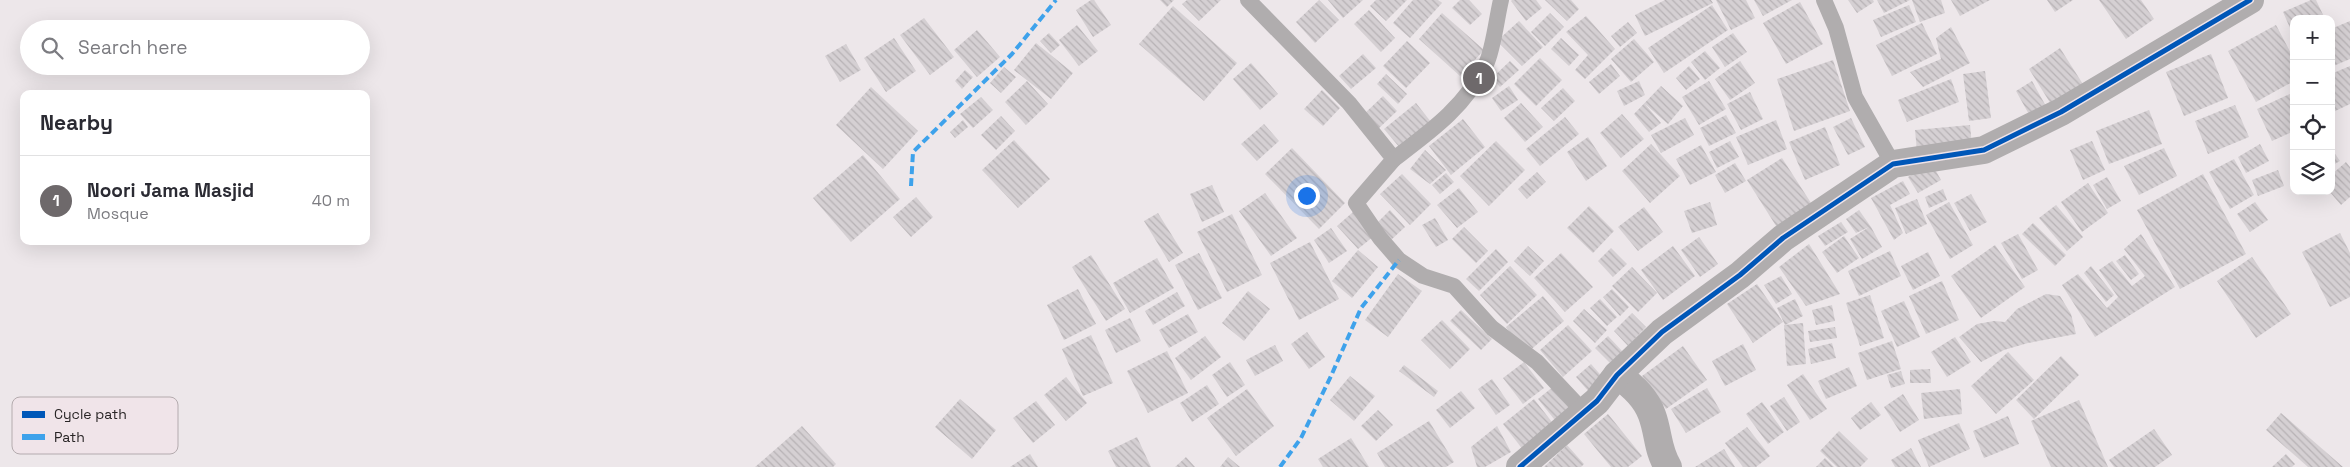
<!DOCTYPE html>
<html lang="en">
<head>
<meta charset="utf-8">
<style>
	:root { --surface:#fff; --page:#f7f7f7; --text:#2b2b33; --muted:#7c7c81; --line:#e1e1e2; --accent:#6e696b }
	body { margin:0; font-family:"Space Grotesk",sans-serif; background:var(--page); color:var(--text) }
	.controls { position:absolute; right:15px; top:15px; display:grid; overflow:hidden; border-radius:10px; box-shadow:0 5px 20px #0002 }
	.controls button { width:45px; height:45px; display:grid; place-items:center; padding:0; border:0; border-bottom:1px solid var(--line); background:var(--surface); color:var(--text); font:25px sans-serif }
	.you { position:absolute; left:1306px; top:195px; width:18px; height:18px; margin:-12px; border:4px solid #fff; border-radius:50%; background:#1a73e8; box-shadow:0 0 0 8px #1a73e833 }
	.badge { display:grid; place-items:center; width:32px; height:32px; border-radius:50%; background:var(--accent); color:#fff; font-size:16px; font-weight:700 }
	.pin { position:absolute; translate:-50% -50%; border:2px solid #fff; box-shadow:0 1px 5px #0006 }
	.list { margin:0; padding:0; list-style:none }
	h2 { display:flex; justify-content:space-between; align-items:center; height:65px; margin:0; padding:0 20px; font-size:21px }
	h2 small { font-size:16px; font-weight:400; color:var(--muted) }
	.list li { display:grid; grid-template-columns:32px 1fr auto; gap:15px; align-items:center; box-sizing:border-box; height:90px; padding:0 20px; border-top:1px solid var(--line) }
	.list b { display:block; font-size:19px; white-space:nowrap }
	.list p { margin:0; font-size:16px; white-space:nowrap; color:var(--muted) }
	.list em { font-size:16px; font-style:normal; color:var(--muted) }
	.icon { flex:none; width:28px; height:28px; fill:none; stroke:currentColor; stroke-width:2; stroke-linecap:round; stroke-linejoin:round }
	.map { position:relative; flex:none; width:2350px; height:467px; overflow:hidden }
	.search { position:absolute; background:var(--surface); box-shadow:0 5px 20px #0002; left:20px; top:20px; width:350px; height:55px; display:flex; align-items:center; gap:12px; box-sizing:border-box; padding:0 18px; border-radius:28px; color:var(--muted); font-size:19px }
	.panel { position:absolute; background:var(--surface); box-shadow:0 5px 20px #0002; left:20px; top:90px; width:350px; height:155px; border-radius:10px }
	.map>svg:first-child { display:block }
</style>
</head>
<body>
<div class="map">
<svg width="2350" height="467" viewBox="0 0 2350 467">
	<defs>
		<pattern id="building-back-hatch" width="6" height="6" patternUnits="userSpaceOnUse" patternTransform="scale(1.25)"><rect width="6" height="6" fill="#d5d0d3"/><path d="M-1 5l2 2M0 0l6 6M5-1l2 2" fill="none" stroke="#b7b2b5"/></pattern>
	</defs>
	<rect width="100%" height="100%" fill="#ede7ea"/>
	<!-- building -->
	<g fill="url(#building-back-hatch)">
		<polygon points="1091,0 1094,0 1111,25 1093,37 1076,10"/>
		<polygon points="1160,0 1174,0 1167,7"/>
		<polygon points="1187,0 1221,0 1199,21 1182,4"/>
		<polygon points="1319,0 1339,20 1315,43 1296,22"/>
		<polygon points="1328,0 1363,0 1343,18"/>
		<polygon points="1376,0 1407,0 1386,21 1370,6"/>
		<polygon points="1413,0 1438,0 1442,3 1410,38 1393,23"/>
		<polygon points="1460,0 1469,0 1482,14 1470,25 1452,8"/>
		<polygon points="1512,0 1536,0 1542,8 1526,21 1511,1"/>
		<polygon points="1545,0 1571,0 1579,9 1567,21"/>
		<polygon points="1665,0 1711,0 1713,3 1645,36 1635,15"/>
		<polygon points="1716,0 1746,0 1755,18 1731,30"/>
		<polygon points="1754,0 1792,0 1763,16"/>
		<polygon points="1848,0 1873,0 1874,2 1857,13"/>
		<polygon points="1877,0 1910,0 1884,13"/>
		<polygon points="1912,0 1941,0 1945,13 1920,22"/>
		<polygon points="1951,0 1990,0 1960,16"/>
		<polygon points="2047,0 2073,0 2055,12"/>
		<polygon points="2099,0 2141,0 2154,19 2126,39"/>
		<polygon points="2311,0 2316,0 2325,19 2294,19 2294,37 2283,12"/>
		<polygon points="1800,2 1823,44 1786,64 1763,23"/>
		<polygon points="1712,5 1728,30 1664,73 1648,48"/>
		<polygon points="1909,5 1916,22 1881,37 1873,20"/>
		<polygon points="1173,6 1237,63 1204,101 1139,44"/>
		<polygon points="1369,10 1395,38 1381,52 1354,24"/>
		<polygon points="1442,13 1484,50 1460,76 1419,39"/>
		<polygon points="1550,13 1564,27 1545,46 1531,32"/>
		<polygon points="1586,16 1615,49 1585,79 1575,70 1588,55 1566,32"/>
		<polygon points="924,18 954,57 930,75 900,35"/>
		<polygon points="1519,21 1543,47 1522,66 1497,41"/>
		<polygon points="2350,21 2350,59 2331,67 2331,29"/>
		<polygon points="1628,22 1637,33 1620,47 1611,36"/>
		<polygon points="1922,23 1937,54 1892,76 1876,45"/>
		<polygon points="1077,25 1098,51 1079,66 1059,40"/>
		<polygon points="2276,25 2294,59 2294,81 2256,102 2228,51"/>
		<polygon points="1951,27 1970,63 1923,87 1910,72 1941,59 1936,38"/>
		<polygon points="977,30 1000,57 977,77 954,50"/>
		<polygon points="1049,33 1060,45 1051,53 1040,41"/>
		<polygon points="1733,33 1747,52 1725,67 1712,47"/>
		<polygon points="894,38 916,71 886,92 864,58"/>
		<polygon points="1561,38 1579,55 1569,66 1551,49"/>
		<polygon points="1634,39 1654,62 1631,82 1611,59"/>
		<polygon points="1407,41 1430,63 1406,88 1383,66"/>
		<polygon points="1036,43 1073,73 1051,99 1014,70"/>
		<polygon points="846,44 861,70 840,82 825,56"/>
		<polygon points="2060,48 2086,89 2054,109 2029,69"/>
		<polygon points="1705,51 1720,68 1705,80 1691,62"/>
		<polygon points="1363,54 1376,68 1351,89 1339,76"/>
		<polygon points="2211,54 2228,98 2184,116 2166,72"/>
		<polygon points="1540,58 1562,80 1536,106 1514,84"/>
		<polygon points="1833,60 1850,111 1794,131 1777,79"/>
		<polygon points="1510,61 1519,70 1500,87 1492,78"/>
		<polygon points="1740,61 1755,83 1730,100 1715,79"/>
		<polygon points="1251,63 1278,94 1260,110 1233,79"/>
		<polygon points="1611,64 1620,76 1599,94 1589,82"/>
		<polygon points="1689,66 1700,79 1686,90 1676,78"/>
		<polygon points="2350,66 2350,104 2331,113 2331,74"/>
		<polygon points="1004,67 1016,77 1001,93 990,83"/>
		<polygon points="965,70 973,77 962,89 955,81"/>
		<polygon points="1985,71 1991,118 1969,121 1963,74"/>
		<polygon points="1386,74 1407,94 1398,104 1377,84"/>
		<polygon points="1951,79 1959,102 1907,122 1898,100"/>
		<polygon points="1027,81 1048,104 1026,125 1005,102"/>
		<polygon points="1639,81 1645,95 1624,106 1617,91"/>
		<polygon points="1709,81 1726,109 1699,125 1682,97"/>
		<polygon points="2032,81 2047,108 2031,118 2016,91"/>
		<polygon points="1509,86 1518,100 1501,111 1492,98"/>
		<polygon points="1661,86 1683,106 1668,124 1645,104 1661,123 1649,132 1634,114"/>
		<polygon points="871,87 918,131 883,169 836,125"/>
		<polygon points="1563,88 1575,101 1554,121 1541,108"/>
		<polygon points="1322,90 1340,108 1323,126 1304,109"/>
		<polygon points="1750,92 1763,119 1741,130 1727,104"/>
		<polygon points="2294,92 2294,131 2272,141 2257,109"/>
		<polygon points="1383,96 1397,111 1377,130 1363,115"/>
		<polygon points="981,97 993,110 973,128 960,114"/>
		<polygon points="1416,103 1431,122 1400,148 1384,129"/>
		<polygon points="1521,103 1543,127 1525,142 1504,118"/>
		<polygon points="2235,105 2249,137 2208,154 2195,121"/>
		<polygon points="2149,110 2162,144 2109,164 2096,131"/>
		<polygon points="1622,114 1644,139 1621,158 1600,133"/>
		<polygon points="1726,115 1736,133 1709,146 1700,128"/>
		<polygon points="1001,116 1015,131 996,150 981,135"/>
		<polygon points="1565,117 1579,134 1540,166 1526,149"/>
		<polygon points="1685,118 1694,135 1661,153 1651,135"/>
		<polygon points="1851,118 1865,147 1848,155 1833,127"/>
		<polygon points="1463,119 1485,147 1451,175 1429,146"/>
		<polygon points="963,120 968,127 955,138 950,132"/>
		<polygon points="1776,120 1787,149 1748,165 1736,137"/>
		<polygon points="1264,124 1279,141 1257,161 1241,144"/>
		<polygon points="1970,125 1972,146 1917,151 1915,130"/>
		<polygon points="1825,127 1840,165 1805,180 1789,142"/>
		<polygon points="1588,137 1607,166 1586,181 1567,152"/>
		<polygon points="1014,140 1050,179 1018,208 982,170"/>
		<polygon points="1496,141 1525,170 1489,206 1460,176"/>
		<polygon points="1730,141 1739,157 1717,168 1709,152"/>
		<polygon points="2092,141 2105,170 2083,180 2070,150"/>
		<polygon points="1651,144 1680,176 1650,203 1622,171"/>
		<polygon points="2260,144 2269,161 2246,173 2238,157"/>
		<polygon points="1701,145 1716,172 1690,185 1676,159"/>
		<polygon points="1292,148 1345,203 1319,229 1265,174"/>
		<polygon points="2164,148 2177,176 2139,195 2124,166"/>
		<polygon points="2331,148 2340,161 2331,166"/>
		<polygon points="1425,150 1446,170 1430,184 1410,169"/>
		<polygon points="863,155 900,199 851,242 813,198"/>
		<polygon points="1782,158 1813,206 1778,229 1747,180"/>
		<polygon points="2234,159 2254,195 2230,209 2209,172"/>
		<polygon points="2346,162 2350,167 2350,197 2341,205 2329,191 2331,191 2331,175"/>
		<polygon points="1735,163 1746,181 1725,193 1715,175"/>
		<polygon points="1932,164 1941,180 1918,193 1908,177"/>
		<polygon points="2278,170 2284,186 2258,196 2252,180"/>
		<polygon points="1537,172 1546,182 1527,199 1518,189"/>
		<polygon points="1446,173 1454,182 1440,194 1432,185"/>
		<polygon points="1402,174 1431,204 1410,225 1380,194"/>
		<polygon points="2203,174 2246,254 2180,289 2137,210"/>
		<polygon points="2107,177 2121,201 2107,209 2093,185"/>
		<polygon points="1903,181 1910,194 1890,205 1903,233 1894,240 1871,198"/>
		<polygon points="2088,183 2108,213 2082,232 2061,202"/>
		<polygon points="1212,185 1224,212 1202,222 1190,194"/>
		<polygon points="1459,188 1478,212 1457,228 1437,205"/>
		<polygon points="1943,189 1947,200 1929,208 1925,197"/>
		<polygon points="1265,193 1297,238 1271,256 1239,211"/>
		<polygon points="1971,194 1987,222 1970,231 1954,203"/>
		<polygon points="916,197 933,217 911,237 893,217"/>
		<polygon points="1917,199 1927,224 1906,234 1895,208"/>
		<polygon points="1710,202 1717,225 1692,233 1684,211"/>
		<polygon points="1949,202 1973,245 1950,259 1926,215"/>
		<polygon points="2255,202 2268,220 2250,232 2237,214"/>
		<polygon points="2056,205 2083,237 2067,251 2039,218"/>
		<polygon points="1589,206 1614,231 1593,253 1567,228"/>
		<polygon points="1644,207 1663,232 1638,251 1618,227"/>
		<polygon points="1390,210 1405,227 1391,240 1376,224"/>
		<polygon points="1859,210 1871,227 1882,247 1862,259 1850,239 1869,227 1856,233 1846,219"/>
		<polygon points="1353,212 1374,236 1358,249 1337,226"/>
		<polygon points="1158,213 1183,253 1169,262 1144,221"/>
		<polygon points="1232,214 1262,275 1227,292 1197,232"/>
		<polygon points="1435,218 1448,240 1436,247 1422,225"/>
		<polygon points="1841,222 1848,232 1825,246 1818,236"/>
		<polygon points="2033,223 2066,255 2055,266 2022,234"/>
		<polygon points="1464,227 1488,251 1476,263 1452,239"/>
		<polygon points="1331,228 1347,251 1329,263 1314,240"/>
		<polygon points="2340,233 2350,253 2350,297 2330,307 2302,252"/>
		<polygon points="2018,234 2038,270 2022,279 2001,243"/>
		<polygon points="2141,234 2175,287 2095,337 2062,285 2078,274 2107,308 2118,297 2099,270 2112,261 2132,286 2145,276 2124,249"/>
		<polygon points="1844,236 1859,258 1837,273 1822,252"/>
		<polygon points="1699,237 1718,264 1700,277 1681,250"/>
		<polygon points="1310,242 1339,299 1299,320 1270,263"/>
		<polygon points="1809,244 1840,294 1806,306 1779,267"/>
		<polygon points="1995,245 2025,287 1981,318 1951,276"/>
		<polygon points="1528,246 1544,261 1530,276 1514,261"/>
		<polygon points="1673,246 1695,276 1663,300 1641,270"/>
		<polygon points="1611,248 1627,264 1613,277 1598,261"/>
		<polygon points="1496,249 1508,262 1479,291 1466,279"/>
		<polygon points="1358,250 1378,267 1352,298 1332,281"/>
		<polygon points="1890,251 1901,276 1859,296 1848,271"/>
		<polygon points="1928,252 1940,276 1913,290 1901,266"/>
		<polygon points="1199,253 1222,298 1198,310 1175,265"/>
		<polygon points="1561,253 1593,287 1565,312 1534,278"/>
		<polygon points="1091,255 1125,309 1106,321 1072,267"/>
		<polygon points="2125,255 2139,274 2131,280 2116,261"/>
		<polygon points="2252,257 2291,314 2256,338 2217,281"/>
		<polygon points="1157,258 1174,288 1130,313 1113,283"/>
		<polygon points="1510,266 1537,295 1507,324 1480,295"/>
		<polygon points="2091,266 2114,295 2106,302 2084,273"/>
		<polygon points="1632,267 1657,293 1638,312 1612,286"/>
		<polygon points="1398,274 1422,291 1388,337 1365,320"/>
		<polygon points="1781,276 1792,294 1776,304 1764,285"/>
		<polygon points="1942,281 1959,320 1926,334 1909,296"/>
		<polygon points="1757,284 1783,322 1753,343 1727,304"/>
		<polygon points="1078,289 1096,324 1064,340 1047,305"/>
		<polygon points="1612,289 1629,307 1620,316 1603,297"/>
		<polygon points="1248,291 1270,309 1244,341 1222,323"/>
		<polygon points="1177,292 1185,306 1153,325 1145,311"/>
		<polygon points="2046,294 2060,296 2071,314 2076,334 2028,343 2004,350 1981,362 1959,337 1977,324 1994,321 2005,322 2017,309"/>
		<polygon points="1870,295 1884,338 1860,346 1846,303"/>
		<polygon points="1543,296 1564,321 1527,353 1506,327"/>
		<polygon points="1600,299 1617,317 1607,326 1590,308"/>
		<polygon points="1795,299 1803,316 1785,325 1777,308"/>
		<polygon points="1904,301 1920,337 1897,347 1881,311"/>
		<polygon points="1832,305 1835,321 1816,325 1812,310"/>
		<polygon points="1584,309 1607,330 1595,343 1573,321"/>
		<polygon points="1461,310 1492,339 1481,350 1450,321"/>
		<polygon points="1632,313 1646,327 1628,346 1614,331"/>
		<polygon points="1188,314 1198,332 1169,348 1159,330"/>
		<polygon points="1130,318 1141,341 1116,353 1105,330"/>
		<polygon points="1442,320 1470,349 1450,369 1421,340"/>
		<polygon points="1803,323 1806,364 1787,366 1784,325"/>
		<polygon points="1568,325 1592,351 1563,377 1540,350"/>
		<polygon points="1835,327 1837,338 1810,342 1808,331"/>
		<polygon points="1307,332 1325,357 1309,369 1291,344"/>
		<polygon points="1091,335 1113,383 1083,396 1062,349"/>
		<polygon points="1205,336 1221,357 1191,380 1175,358"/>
		<polygon points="1608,336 1623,352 1610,363 1595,348"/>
		<polygon points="1955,337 1971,362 1947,377 1931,352"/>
		<polygon points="1892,341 1901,369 1867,380 1858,353"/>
		<polygon points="1832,343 1836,358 1811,364 1808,349"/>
		<polygon points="1743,344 1756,370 1725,386 1712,361"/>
		<polygon points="1275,345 1283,361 1255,376 1246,360"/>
		<polygon points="1683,346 1707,380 1666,409 1642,376"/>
		<polygon points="1167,351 1188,393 1148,413 1127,371"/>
		<polygon points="2008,352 2034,380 1996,414 1971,386"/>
		<polygon points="2061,356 2079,375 2034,419 2016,400"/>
		<polygon points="1230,362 1245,385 1227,397 1212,375"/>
		<polygon points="1524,362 1544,388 1523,404 1503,378"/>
		<polygon points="1591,364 1605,380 1590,393 1576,377"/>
		<polygon points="1404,365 1438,391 1434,397 1399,371"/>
		<polygon points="1849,367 1857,386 1826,399 1818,381"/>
		<polygon points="1930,369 1931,383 1910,383 1910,370"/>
		<polygon points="1901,371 1905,384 1891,388 1887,375"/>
		<polygon points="1803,374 1827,409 1810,420 1787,385"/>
		<polygon points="1350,376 1375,396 1354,421 1330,400"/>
		<polygon points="1066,377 1087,403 1066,421 1044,395"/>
		<polygon points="1492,379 1510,405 1496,415 1478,389"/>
		<polygon points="1207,385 1219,404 1192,422 1180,403"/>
		<polygon points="1554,386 1574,410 1558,424 1538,399"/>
		<polygon points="1707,388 1721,412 1686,433 1671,409"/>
		<polygon points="1247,389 1274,426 1236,456 1207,418"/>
		<polygon points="1960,389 1962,414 1924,419 1921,393"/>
		<polygon points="1461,391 1475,408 1450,428 1436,410"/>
		<polygon points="1903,394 1919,420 1900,432 1884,407"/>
		<polygon points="1784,397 1800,422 1787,431 1770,406"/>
		<polygon points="960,399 996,430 972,459 935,427"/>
		<polygon points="1534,399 1555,426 1524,451 1503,424"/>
		<polygon points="2079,400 2108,467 2051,467 2031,421"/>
		<polygon points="1036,401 1055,425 1033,443 1013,418"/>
		<polygon points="1762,402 1784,432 1768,444 1746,414"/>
		<polygon points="1871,402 1881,415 1860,430 1851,418"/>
		<polygon points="1378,410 1393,425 1376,441 1361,426"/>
		<polygon points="2281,413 2343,467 2308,467 2266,430"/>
		<polygon points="1608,414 1642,456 1628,467 1611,467 1584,434"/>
		<polygon points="2008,416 2019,444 1984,458 1973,431"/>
		<polygon points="1429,421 1454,462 1446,467 1385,467 1377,453"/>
		<polygon points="1959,423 1970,449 1929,467 1918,440"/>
		<polygon points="802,426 836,464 833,467 755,467"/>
		<polygon points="1497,426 1511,452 1485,467 1477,467 1471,447"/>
		<polygon points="1747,427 1770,456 1756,467 1743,467 1725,443"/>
		<polygon points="2154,429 2172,455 2155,467 2114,467 2109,460"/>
		<polygon points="1839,431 1868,459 1860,467 1837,467 1820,451"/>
		<polygon points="1137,437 1151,467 1116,467 1108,451"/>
		<polygon points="1351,438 1369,467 1323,467 1318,459"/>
		<polygon points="1567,445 1584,464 1581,467 1544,467"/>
		<polygon points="1911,448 1921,467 1895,467 1891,460"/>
		<polygon points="1724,449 1735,467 1695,467"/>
		<polygon points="1030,454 1038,467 1010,467"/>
		<polygon points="2286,454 2295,464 2292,467 2272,467"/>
		<polygon points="1186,457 1195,467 1175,467"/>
		<polygon points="1228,457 1240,467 1220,467"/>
		<polygon points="1825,458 1834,467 1816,467"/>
	</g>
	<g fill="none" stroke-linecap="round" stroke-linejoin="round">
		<!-- service -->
		<g stroke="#b0adae" stroke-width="16">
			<polyline points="1248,0 1349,103 1394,159 1356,203 1380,238 1399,260 1423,276 1454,286 1492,328 1537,362 1584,412"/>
			<polyline points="1824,0 1836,28 1855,97 1893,164"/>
			<path d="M1394 159C1431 131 1465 107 1486 64 1493 51 1497 16 1501 0"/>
		</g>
		<!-- minor -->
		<path stroke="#b0adae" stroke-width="28" d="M1617 375C1632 385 1646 398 1652 415 1659 434 1657 449 1668 467"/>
		<!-- tertiary -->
		<polyline stroke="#b0adae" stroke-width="28" points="1520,467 1597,401 1617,375 1662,332 1740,275 1783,238 1893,164 1984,150 2061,112 2250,0"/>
		<!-- quiet -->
		<g stroke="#3ea2eb" stroke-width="4" stroke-dasharray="8 4" stroke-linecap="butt">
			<polyline points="911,186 913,152 1012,54 1056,0"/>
			<polyline points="1280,467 1301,438 1331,376 1361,308 1399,260"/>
		</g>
		<!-- cycleway casing -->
		<g stroke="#f0e4e9" stroke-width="8">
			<polyline id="cycleway" points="1520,467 1597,401 1617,375 1662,332 1740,275 1783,238 1893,164 1984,150 2061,112 2250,0"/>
		</g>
		<!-- cycleway -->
		<use href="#cycleway" stroke="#0057b8" stroke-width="5"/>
	</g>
	<!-- legend -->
	<rect x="12" y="397" width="166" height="57" rx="8" fill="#f0e4e9" stroke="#b4abae" stroke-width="1"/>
	<rect x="22" y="411" width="23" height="7" fill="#0057b8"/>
	<rect x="22" y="434" width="23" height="6" fill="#3ea2eb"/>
	<g font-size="14" fill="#292526">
		<text x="54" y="419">Cycle path</text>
		<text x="54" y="442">Path</text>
	</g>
</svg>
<div class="controls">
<button>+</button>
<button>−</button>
<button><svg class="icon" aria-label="locate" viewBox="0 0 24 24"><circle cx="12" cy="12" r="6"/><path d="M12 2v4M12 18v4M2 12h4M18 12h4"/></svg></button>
<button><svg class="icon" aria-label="layers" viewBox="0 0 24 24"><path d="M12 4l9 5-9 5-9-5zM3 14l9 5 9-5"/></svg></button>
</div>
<div class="you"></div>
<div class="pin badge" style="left:1479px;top:78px">1</div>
<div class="search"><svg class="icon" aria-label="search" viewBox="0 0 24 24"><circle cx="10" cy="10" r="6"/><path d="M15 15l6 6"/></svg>Search here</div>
<section class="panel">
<h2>Nearby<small></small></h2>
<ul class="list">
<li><span class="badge">1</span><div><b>Noori Jama Masjid</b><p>Mosque</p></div><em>40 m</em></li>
</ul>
</section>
</div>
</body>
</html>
